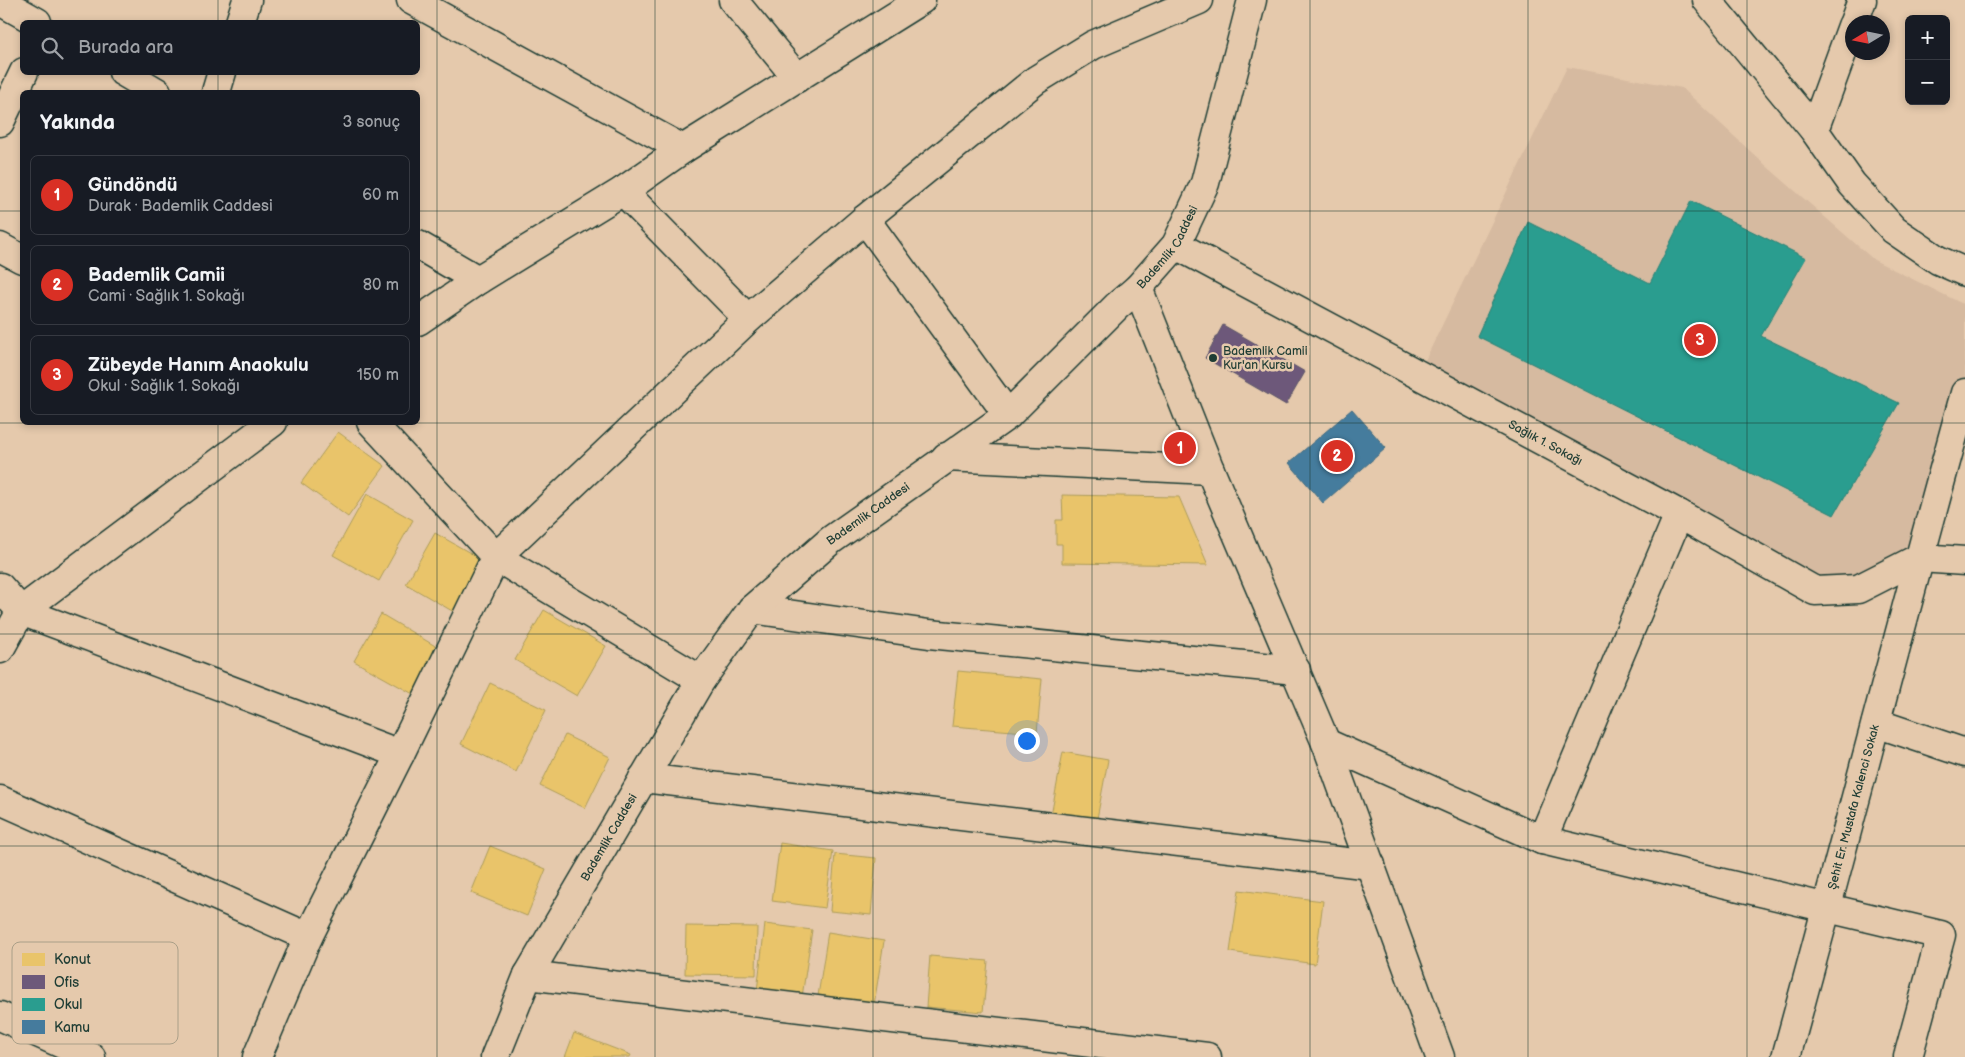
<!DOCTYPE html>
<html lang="tr">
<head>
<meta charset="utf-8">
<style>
	:root { --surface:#171b24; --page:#20242c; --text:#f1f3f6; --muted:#9ea1a6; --line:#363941; --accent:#d93025 }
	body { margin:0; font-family:"Balsamiq Sans",sans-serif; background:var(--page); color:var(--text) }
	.controls { position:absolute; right:15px; top:15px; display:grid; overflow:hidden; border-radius:8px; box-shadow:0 2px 8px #0003 }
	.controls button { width:45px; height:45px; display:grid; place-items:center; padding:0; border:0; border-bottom:1px solid var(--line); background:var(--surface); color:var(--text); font:25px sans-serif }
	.compass { position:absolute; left:1845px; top:15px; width:45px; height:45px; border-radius:50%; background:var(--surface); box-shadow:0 2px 8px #0003; rotate:260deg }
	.you { position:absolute; left:1026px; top:740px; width:18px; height:18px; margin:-12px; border:4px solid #fff; border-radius:50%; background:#1a73e8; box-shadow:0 0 0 8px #1a73e833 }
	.badge { display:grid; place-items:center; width:32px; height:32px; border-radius:50%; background:var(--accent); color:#fff; font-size:16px; font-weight:700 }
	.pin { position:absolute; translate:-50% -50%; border:2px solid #fff; box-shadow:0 1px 5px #0006 }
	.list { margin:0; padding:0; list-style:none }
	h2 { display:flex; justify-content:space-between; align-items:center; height:65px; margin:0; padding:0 20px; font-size:21px }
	h2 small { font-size:16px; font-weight:400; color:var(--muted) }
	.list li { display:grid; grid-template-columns:32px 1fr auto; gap:15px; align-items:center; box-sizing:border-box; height:80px; margin:0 10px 10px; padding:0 10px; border:1px solid var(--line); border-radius:8px }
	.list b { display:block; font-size:19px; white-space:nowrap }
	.list p { margin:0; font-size:16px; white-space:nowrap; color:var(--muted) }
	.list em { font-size:16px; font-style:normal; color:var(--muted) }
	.icon { flex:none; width:28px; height:28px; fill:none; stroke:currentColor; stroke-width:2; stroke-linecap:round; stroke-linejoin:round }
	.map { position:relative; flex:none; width:1965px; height:1057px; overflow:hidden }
	.search { position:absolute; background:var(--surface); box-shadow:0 2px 8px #0003; left:20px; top:20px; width:400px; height:55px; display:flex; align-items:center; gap:12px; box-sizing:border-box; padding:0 18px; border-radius:8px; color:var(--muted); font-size:19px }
	.panel { position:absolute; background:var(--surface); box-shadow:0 2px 8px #0003; left:20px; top:90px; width:400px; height:335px; border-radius:8px }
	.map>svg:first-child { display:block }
</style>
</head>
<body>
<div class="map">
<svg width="1965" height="1057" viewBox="0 0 1965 1057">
	<rect width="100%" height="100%" fill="#e5c9ac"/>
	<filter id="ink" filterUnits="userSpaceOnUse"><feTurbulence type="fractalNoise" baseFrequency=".02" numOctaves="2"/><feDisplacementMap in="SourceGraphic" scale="10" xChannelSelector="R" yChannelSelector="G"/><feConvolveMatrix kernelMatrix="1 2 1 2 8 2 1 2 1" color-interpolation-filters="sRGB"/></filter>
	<g filter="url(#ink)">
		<!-- built -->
		<polygon fill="#d6baa0" points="1567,67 1682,88 1762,162 1874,260 1965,305 1965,393 1919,558 1815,591 1418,375"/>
		<!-- homes -->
		<g fill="#e9c46a" stroke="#ac9c5a">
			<polygon points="338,432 385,466 348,517 301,483"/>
			<polygon points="367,494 413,520 379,581 333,555"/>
			<polygon points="1062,495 1179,497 1208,565 1062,563 1062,544 1056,544 1056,520 1063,520"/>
			<polygon points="435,533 488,563 459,615 406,584"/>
			<polygon points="544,610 606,646 577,696 515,660"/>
			<polygon points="381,614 437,647 440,646 413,694 354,661"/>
			<polygon points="958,671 1042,679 1037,733 952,726"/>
			<polygon points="490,683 546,710 516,772 461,744"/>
			<polygon points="565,735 610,757 585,808 540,786"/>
			<polygon points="1063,752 1108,760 1096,824 1051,816"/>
			<polygon points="780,843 833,851 825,908 772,901"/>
			<polygon points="490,846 546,869 527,916 471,893"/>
			<polygon points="835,854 876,858 871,915 830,911"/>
			<polygon points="1239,890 1323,901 1315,964 1230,952"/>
			<polygon points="765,924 812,930 802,997 757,991"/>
			<polygon points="686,926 757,927 756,975 685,974"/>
			<polygon points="828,932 884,941 874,1005 818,996"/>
			<polygon points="930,956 988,961 983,1012 926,1007"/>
			<polygon points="574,1033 631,1055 630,1057 565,1057"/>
		</g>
		<!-- offices -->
		<polygon fill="#6d597a" stroke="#565165" points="1223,325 1305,372 1286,405 1205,358"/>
		<!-- schools -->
		<polygon fill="#2a9d8f" stroke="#278074" points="1691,201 1806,258 1761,336 1899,403 1834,515 1477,336 1528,222 1650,283"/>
		<!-- public -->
		<polygon fill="#457b9d" stroke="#3a687e" points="1352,409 1386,448 1323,503 1289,463"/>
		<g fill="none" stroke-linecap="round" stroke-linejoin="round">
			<!-- minor casing -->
			<g stroke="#1f3d34" stroke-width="31">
				<g id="minor">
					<polyline points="411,0 683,149"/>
					<polyline points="733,0 797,78"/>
					<polyline points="1707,0 1814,130 1852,184 1894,230 1938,260 1965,272"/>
					<polyline points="0,1 37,22"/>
					<polyline points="240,22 247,0"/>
					<polyline points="1854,22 1862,0"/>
					<polyline points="123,72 157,92"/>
					<polyline points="216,92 222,72"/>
					<polyline points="0,122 24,72"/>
					<polyline points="1814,130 1852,26"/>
					<polyline points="623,191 748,319"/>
					<polyline points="865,219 1008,415"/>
					<polyline points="418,245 478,280"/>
					<path id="s1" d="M1176 245 1679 514 1815 591 1858 589 1919 558"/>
					<polyline points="0,247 22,259"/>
					<polyline points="1138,288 1210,470 1326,743 1440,1057"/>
					<polyline points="418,321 478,280 623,191 683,149 921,0"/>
					<polyline points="371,422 496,557 701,680"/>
					<polyline points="946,457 1210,470"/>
					<polyline points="1919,558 1965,561"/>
					<polyline points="0,587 21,611 400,754"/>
					<polyline points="752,609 929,634 1296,670"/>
					<polyline points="0,649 21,611 273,422"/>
					<polyline points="1876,723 1965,753"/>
					<polyline points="1326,743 1542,840 1941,935 1908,1057"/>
					<polyline points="643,778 1371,865"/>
					<polyline points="0,800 308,937"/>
					<polyline points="1542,840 1679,514"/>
					<polyline points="528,975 1207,1057"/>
					<polyline points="0,1016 91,1057"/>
					<polyline points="257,1057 308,937 400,754 496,557 748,319 865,219 1036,80 1093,45 1199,0"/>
					<path id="s2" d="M495 1057 528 975 701 680 752 609 831 540 1008 415 1117 306 1138 288 1176 245 1205 183 1252 0"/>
					<path id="s3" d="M1786 1057C1847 836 1903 614 1965 393"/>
				</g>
			</g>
			<!-- minor -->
			<use href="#minor" stroke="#e5c9ac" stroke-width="28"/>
		</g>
	</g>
	<!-- grid -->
	<path fill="none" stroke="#1f3d34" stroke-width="1" stroke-opacity="0.55" d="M218 0V22M437 0V1057M655 0V1057M873 0V1057M1092 0V1057M1310 0V1057M1528 0V1057M1747 0V1057M218 72V92M0 211H22M418 211H1965M218 422V1057M0 423H1965M0 634H1965M0 846H1965"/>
	<!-- markers -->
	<circle fill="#1f3d34" stroke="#e5c9ac" stroke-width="2" cx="1213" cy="358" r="5"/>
	<g text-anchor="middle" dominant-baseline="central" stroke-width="5" stroke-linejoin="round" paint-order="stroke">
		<!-- street labels -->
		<g font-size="12" fill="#1f3d34" stroke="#e5c9ac">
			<text stroke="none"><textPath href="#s2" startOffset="1072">Bademlik Caddesi</textPath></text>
			<text stroke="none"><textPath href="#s1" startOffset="419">Sağlık 1. Sokağı</textPath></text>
			<text stroke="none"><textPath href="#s2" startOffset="668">Bademlik Caddesi</textPath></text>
			<text stroke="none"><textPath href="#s3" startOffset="259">Şehit Er. Mustafa Kalenci Sokak</textPath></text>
			<text stroke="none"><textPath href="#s2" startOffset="248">Bademlik Caddesi</textPath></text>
		</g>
		<!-- poi labels -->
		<g font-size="12" fill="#1f3d34" stroke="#e5c9ac" text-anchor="start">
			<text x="1223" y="351">Bademlik Camii<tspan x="1223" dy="14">Kur'an Kursu</tspan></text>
		</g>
	</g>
	<!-- legend -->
	<rect x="12" y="942" width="166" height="102" rx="8" fill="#e5c9ac" stroke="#aa9f88" stroke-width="1"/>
	<rect x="22" y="953" width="23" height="13" fill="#e9c46a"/>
	<rect x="22" y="975" width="23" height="14" fill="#6d597a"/>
	<rect x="22" y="998" width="23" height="13" fill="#2a9d8f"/>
	<rect x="22" y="1020" width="23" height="14" fill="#457b9d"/>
	<g font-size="14" fill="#1f3d34">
		<text x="54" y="964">Konut</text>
		<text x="54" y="987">Ofis</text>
		<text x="54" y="1009">Okul</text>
		<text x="54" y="1032">Kamu</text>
	</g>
</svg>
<div class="controls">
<button>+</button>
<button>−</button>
</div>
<svg class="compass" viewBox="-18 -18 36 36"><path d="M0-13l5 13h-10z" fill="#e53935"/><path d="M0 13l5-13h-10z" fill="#9ea1a6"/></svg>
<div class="you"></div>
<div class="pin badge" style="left:1180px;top:448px">1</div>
<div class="pin badge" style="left:1337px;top:456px">2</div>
<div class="pin badge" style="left:1700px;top:340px">3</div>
<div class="search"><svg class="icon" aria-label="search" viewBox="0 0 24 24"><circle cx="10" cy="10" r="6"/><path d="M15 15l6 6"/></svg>Burada ara</div>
<section class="panel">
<h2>Yakında<small>3 sonuç</small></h2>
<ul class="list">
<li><span class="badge">1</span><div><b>Gündöndü</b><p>Durak · Bademlik Caddesi</p></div><em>60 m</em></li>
<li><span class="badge">2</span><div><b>Bademlik Camii</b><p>Cami · Sağlık 1. Sokağı</p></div><em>80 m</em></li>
<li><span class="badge">3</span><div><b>Zübeyde Hanım Anaokulu</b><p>Okul · Sağlık 1. Sokağı</p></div><em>150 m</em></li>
</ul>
</section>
</div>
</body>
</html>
